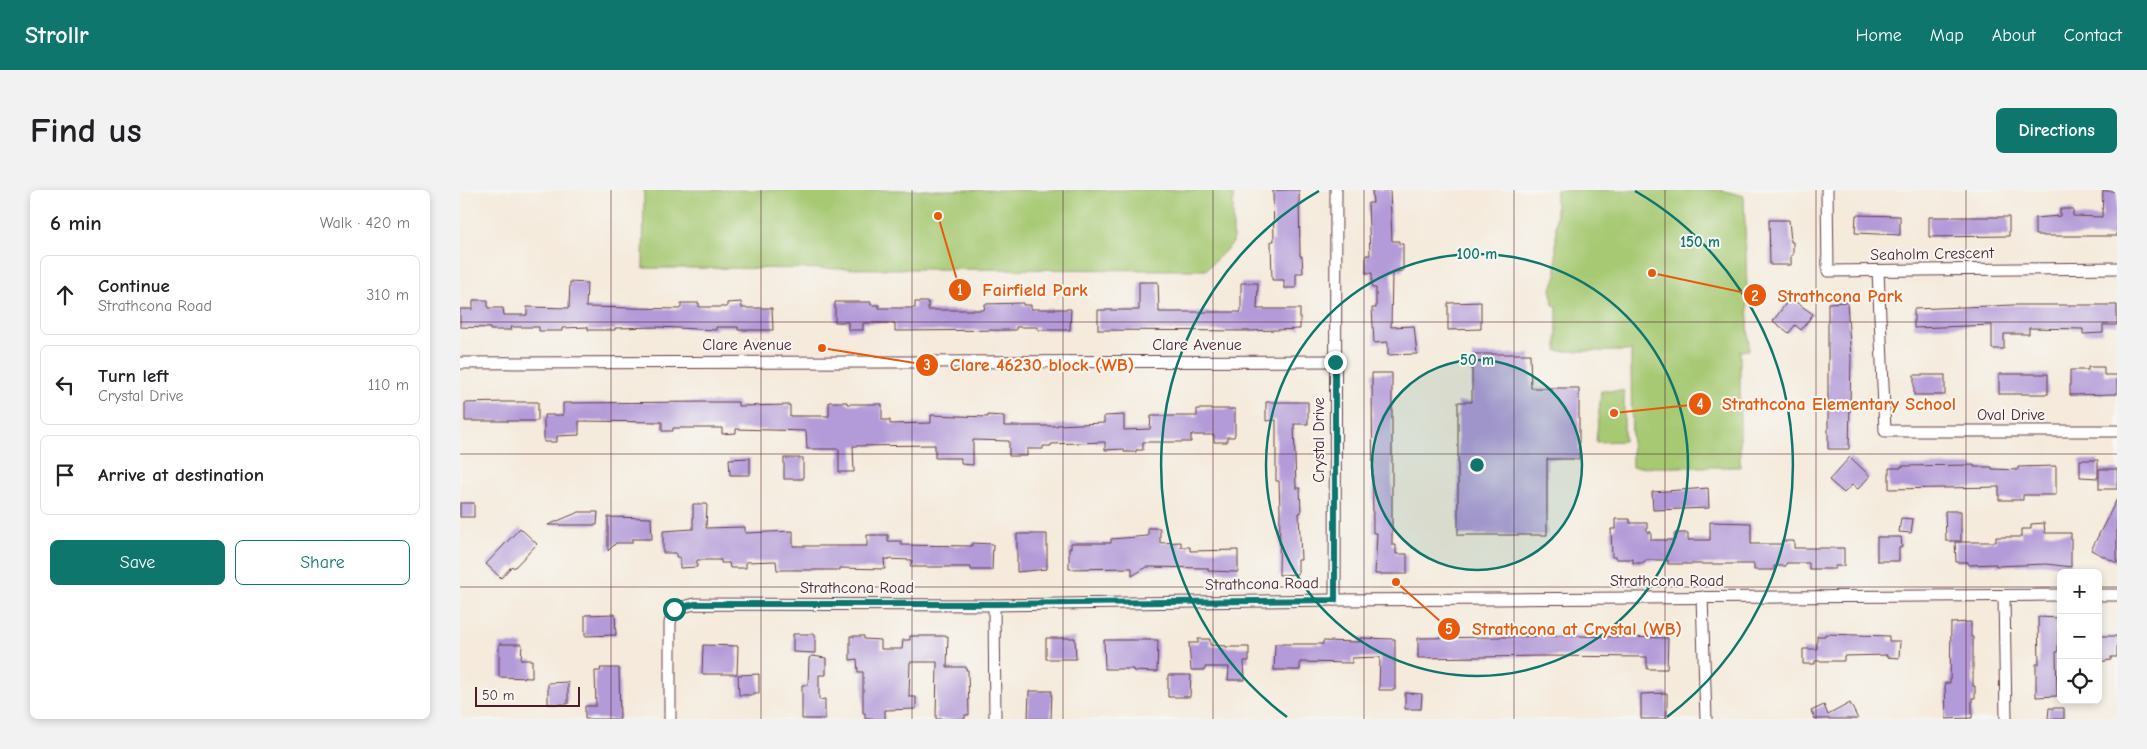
<!DOCTYPE html>
<html lang="en">
<head>
<meta charset="utf-8">
<style>
	:root { --surface:#fff; --page:#f2f2f2; --text:#202124; --muted:#757577; --line:#e0e0e0; --accent:#0f766e }
	body { margin:0; font-family:"Comic Neue",sans-serif; background:var(--page); color:var(--text) }
	.controls { position:absolute; right:15px; bottom:15px; display:grid; overflow:hidden; border-radius:8px; box-shadow:0 2px 8px #0003 }
	.controls button { width:45px; height:45px; display:grid; place-items:center; padding:0; border:0; border-bottom:1px solid var(--line); background:var(--surface); color:var(--text); font:25px sans-serif }
	.scale { position:absolute; left:15px; bottom:12px; width:105px; box-sizing:border-box; padding-left:5px; border:2px solid #4a1f2b; border-top:0; font-size:14px; line-height:18px; white-space:nowrap; color:#4a1f2b; -webkit-text-stroke:4px #f6f6f2; paint-order:stroke }
	.stop { position:absolute; width:15px; height:15px; margin:-11px; border:4px solid #0f766e; border-radius:50%; background:#fff }
	.stop.end { background:#0f766e; border-color:#fff; box-shadow:0 1px 5px #0008 }
	.list { margin:0; padding:0; list-style:none }
	h2 { display:flex; justify-content:space-between; align-items:center; height:65px; margin:0; padding:0 20px; font-size:21px }
	h2 small { font-size:16px; font-weight:400; color:var(--muted) }
	.list li { display:grid; grid-template-columns:32px 1fr auto; gap:15px; align-items:center; box-sizing:border-box; height:80px; margin:0 10px 10px; padding:0 10px; border:1px solid var(--line); border-radius:8px }
	.list b { display:block; font-size:19px; white-space:nowrap }
	.list p { margin:0; font-size:16px; white-space:nowrap; color:var(--muted) }
	.list em { font-size:16px; font-style:normal; color:var(--muted) }
	.actions { display:flex; gap:10px; padding:15px 20px }
	.actions a { flex:1; padding:11px 0; border:1px solid var(--accent); border-radius:8px; text-align:center; font-size:18px; color:var(--accent) }
	.actions .main { background:var(--accent); color:#fff }
	.icon { flex:none; width:28px; height:28px; fill:none; stroke:currentColor; stroke-width:2; stroke-linecap:round; stroke-linejoin:round }
	.map { position:relative; flex:none; width:1657px; height:529px; overflow:hidden; border-radius:8px }
	header { display:flex; align-items:center; gap:30px; box-sizing:border-box; height:70px; padding:0 25px; background:var(--accent); color:#fff }
	header strong { font-size:24px }
	nav { display:flex; gap:28px; margin-inline-start:auto; font-size:18px }
	.intro { display:flex; align-items:center; justify-content:space-between; box-sizing:border-box; height:120px; padding:0 30px }
	h1 { margin:0; font-size:35px }
	.button { padding:12px 22px; border-radius:8px; background:var(--accent); color:#fff; font-size:18px; font-weight:700 }
	main { display:flex; gap:30px; padding:0 30px }
	aside { flex:1; background:var(--surface); border-radius:8px; box-shadow:0 2px 8px #0003 }
	.map>svg:first-child { display:block }
</style>
</head>
<body>
<header>
<strong>Strollr</strong>
<nav><a>Home</a><a>Map</a><a>About</a><a>Contact</a></nav>
</header>
<div class="intro"><h1>Find us</h1><a class="button">Directions</a></div>
<main>
<aside>
<h2>6 min<small>Walk · 420 m</small></h2>
<ul class="list">
<li><svg class="icon" aria-label="ahead" viewBox="0 0 24 24"><path d="M12 20V5M6 11l6-6 6 6"/></svg><div><b>Continue</b><p>Strathcona Road</p></div><em>310 m</em></li>
<li><svg class="icon" aria-label="left" viewBox="0 0 24 24"><path d="M17 20v-9H6M10 6l-5 5 5 5"/></svg><div><b>Turn left</b><p>Crystal Drive</p></div><em>110 m</em></li>
<li><svg class="icon" aria-label="arrive" viewBox="0 0 24 24"><path d="M6 21V4h12l-3 4 3 4H6"/></svg><div><b>Arrive at destination</b></div></li>
</ul>
<div class="actions"><a class="main">Save</a><a>Share</a></div>
</aside>
<div class="map">
<svg width="1657" height="529" viewBox="0 0 1657 529">
	<rect width="100%" height="100%" fill="#f6f6f2"/>
	<filter id="ink" filterUnits="userSpaceOnUse"><feTurbulence type="fractalNoise" baseFrequency=".02" numOctaves="2"/><feDisplacementMap in="SourceGraphic" scale="10" xChannelSelector="R" yChannelSelector="G"/><feConvolveMatrix kernelMatrix="1 2 1 2 8 2 1 2 1" color-interpolation-filters="sRGB"/></filter>
	<filter id="wash" filterUnits="userSpaceOnUse"><feTurbulence type="fractalNoise" baseFrequency=".0096" numOctaves="4" result="noise"/><feDisplacementMap in="SourceGraphic" scale="20" xChannelSelector="R" yChannelSelector="G"/><feGaussianBlur stdDeviation="1.12" result="paint"/><feColorMatrix in="noise" values="0 0 0 0 0 0 0 0 0 0 0 0 0 0 0 0 0 1.4 0 .05"/><feComposite in="paint" operator="in"/></filter>
	<g filter="url(#wash)">
		<rect width="100%" height="100%" fill="#f5eadb"/>
		<!-- green -->
		<g fill="#a7c973" stroke="#78744f">
			<polygon points="184,0 773,0 773,53 746,80 183,78"/>
			<polygon points="1096,0 1261,0 1284,6 1289,160 1280,161 1280,277 1172,277 1171,161 1097,161 1097,116 1093,115 1091,98 1096,88"/>
			<polygon points="1141,201 1164,201 1164,251 1136,252"/>
		</g>
		<g id="blocks">
			<!-- building -->
			<g fill="#b39ad8">
				<polygon points="813,0 839,0 840,66 842,66 843,83 836,83 836,98 824,98 824,90 812,90 811,51 814,51"/>
				<polygon points="912,0 930,0 932,51 939,51 939,54 943,54 943,81 932,82 931,137 954,136 957,164 928,165 928,152 914,153 912,118 916,118 916,98 912,98 912,83 906,83 906,65 910,65 908,13 913,13"/>
				<polygon points="1643,1 1657,1 1657,46 1583,46 1583,45 1575,45 1575,28 1600,26 1600,19 1613,19 1613,26 1642,27"/>
				<polygon points="1396,25 1440,26 1440,45 1395,43"/>
				<polygon points="1469,27 1549,27 1549,46 1469,47"/>
				<polygon points="1309,30 1329,30 1331,52 1333,52 1333,65 1331,65 1331,75 1310,75"/>
				<polygon points="110,92 127,93 126,117 219,119 221,118 221,113 239,113 239,117 267,117 267,113 281,112 282,118 312,118 313,140 278,140 278,137 256,137 256,140 199,137 155,138 155,140 128,140 128,137 102,138 102,141 79,141 79,137 51,137 52,140 30,140 30,138 0,137 0,119 13,119 13,110 28,110 28,118 43,118 44,125 67,125 67,117 109,118"/>
				<polygon points="679,92 698,92 699,122 781,122 781,93 798,93 797,119 840,119 840,139 791,141 638,140 638,120 679,120"/>
				<polygon points="1330,108 1353,124 1341,140 1335,135 1329,143 1313,131"/>
				<polygon points="375,112 411,112 411,115 419,115 419,118 455,118 455,112 468,112 468,120 524,120 525,114 563,113 563,115 571,115 571,119 611,119 610,140 578,140 578,137 556,137 556,140 435,141 435,133 403,133 403,140 388,140 388,132 375,132"/>
				<polygon points="1021,112 1021,139 988,140 988,113"/>
				<polygon points="1387,112 1391,168 1389,259 1368,259 1368,113"/>
				<polygon points="1553,115 1657,115 1657,135 1643,135 1643,143 1623,144 1623,139 1569,138 1569,144 1544,144 1544,159 1532,159 1532,135 1454,138 1454,119"/>
				<polygon points="1012,164 1070,164 1071,198 1119,198 1119,269 1087,269 1087,345 998,345 998,212 1012,212"/>
				<polygon points="1628,177 1644,177 1644,185 1657,185 1657,204 1610,205 1610,180 1628,180"/>
				<polygon points="912,183 932,183 932,355 936,355 936,364 947,364 947,384 915,384 917,343 913,343"/>
				<rect x="1539" y="184" width="49" height="20"/>
				<rect x="1454" y="185" width="31" height="20"/>
				<polygon points="44,212 78,212 78,231 5,231 5,213"/>
				<polygon points="250,212 278,212 278,216 330,215 330,226 369,226 369,212 387,212 387,214 422,214 422,230 430,230 430,234 471,233 471,225 528,227 528,225 544,226 544,236 597,236 597,235 644,233 644,226 664,225 664,240 690,239 691,226 737,226 737,219 775,219 775,244 774,247 767,247 767,252 754,252 754,245 731,245 731,252 683,252 683,260 676,260 676,262 664,262 664,259 645,260 645,252 591,254 591,256 583,256 583,259 567,259 567,266 549,266 549,251 513,250 513,275 501,274 501,268 475,268 475,255 393,256 394,282 379,282 379,259 347,259 346,241 276,239 276,243 262,244 262,238 213,238 213,241 202,241 202,232 119,231 119,245 97,246 97,252 84,252 84,225 103,225 103,213"/>
				<polygon points="806,212 848,212 848,234 834,234 836,298 840,298 841,323 839,323 841,370 838,370 838,384 819,385 820,321 819,291 816,291 816,230 806,231"/>
				<polygon points="1390,267 1410,286 1398,299 1392,295 1384,303 1369,290"/>
				<polygon points="290,268 290,285 270,285 269,269"/>
				<rect x="324" y="268" width="19" height="21"/>
				<polygon points="1620,270 1638,270 1638,288 1620,287"/>
				<polygon points="1514,275 1514,277 1532,277 1532,279 1558,280 1558,277 1596,276 1596,305 1563,305 1563,310 1539,310 1539,297 1429,299 1429,278 1441,278 1441,276"/>
				<rect x="1639" y="279" width="18" height="20"/>
				<polygon points="1248,298 1249,318 1193,320 1192,302"/>
				<polygon points="1657,309 1657,373 1631,360"/>
				<rect x="0" y="313" width="14" height="14"/>
				<polygon points="233,314 247,314 246,338 285,337 285,343 333,341 333,356 407,356 407,345 428,345 428,351 441,351 441,355 512,356 512,353 533,354 532,380 511,380 511,377 450,377 452,370 424,369 425,379 380,378 380,380 317,380 316,371 286,372 286,378 270,378 269,373 261,373 261,370 237,370 237,377 220,378 220,367 216,367 216,363 203,363 203,341 233,339"/>
				<polygon points="1485,321 1501,321 1501,351 1486,351"/>
				<polygon points="119,322 138,322 137,335 88,335"/>
				<polygon points="148,327 191,328 192,349 172,349 172,353 156,353 148,361"/>
				<polygon points="1441,328 1453,329 1451,343 1439,342"/>
				<polygon points="1155,329 1170,329 1170,333 1187,333 1187,342 1191,342 1191,350 1215,350 1215,343 1228,343 1228,350 1250,350 1250,332 1291,333 1291,354 1322,354 1322,351 1334,351 1334,358 1384,358 1384,376 1375,376 1375,379 1349,379 1349,373 1326,373 1326,376 1314,376 1314,380 1294,380 1294,374 1208,374 1208,370 1186,370 1184,373 1173,373 1173,369 1156,369 1156,367 1152,367 1151,339 1155,339"/>
				<polygon points="1584,333 1585,343 1611,343 1611,377 1587,374 1536,376 1536,374 1508,375 1508,372 1496,372 1495,352 1536,352 1536,347 1561,347 1561,339 1571,339 1571,334"/>
				<polygon points="60,338 77,354 54,378 52,376 41,388 26,374"/>
				<polygon points="688,338 700,338 700,353 721,352 721,357 730,357 730,361 778,360 778,382 748,381 748,378 687,377 672,386 672,378 609,379 609,358 611,358 611,353 651,353 651,349 688,346"/>
				<polygon points="557,344 587,344 587,379 557,382"/>
				<polygon points="1417,347 1441,347 1442,357 1439,358 1439,371 1417,371"/>
				<polygon points="155,424 156,445 125,446 125,425"/>
				<polygon points="1578,427 1601,428 1601,441 1598,441 1598,462 1596,462 1597,506 1576,507 1576,474 1579,474"/>
				<polygon points="1511,432 1511,447 1513,447 1513,496 1515,496 1515,508 1512,508 1512,528 1486,529 1485,493 1490,493 1491,433"/>
				<polygon points="333,444 355,444 355,463 333,462"/>
				<polygon points="1365,444 1429,446 1429,451 1440,451 1439,468 1426,467 1427,465 1384,466 1384,471 1355,471 1355,474 1343,474 1343,459 1357,459 1357,446 1365,446"/>
				<polygon points="390,446 404,446 404,449 421,450 421,459 442,459 443,450 450,450 450,446 488,446 487,477 506,477 506,480 508,480 509,525 505,525 505,529 476,529 477,472 450,472 449,507 456,507 456,519 425,520 425,529 405,529 405,523 403,523 403,482 398,482 397,469 390,470"/>
				<polygon points="1117,446 1208,448 1207,479 1187,479 1187,467 1082,466 958,468 958,448"/>
				<polygon points="1638,446 1657,446 1657,467 1651,467 1651,470 1638,472"/>
				<polygon points="586,448 615,448 616,469 586,469"/>
				<polygon points="900,448 935,449 935,500 919,500 920,467 892,468 892,473 840,472 840,480 814,480 815,454 863,454 863,451 900,452"/>
				<polygon points="738,449 750,449 750,455 766,456 766,457 789,457 789,471 784,471 785,490 768,490 769,477 745,477 745,480 731,480 729,453 738,453"/>
				<polygon points="644,450 698,450 697,482 673,481 673,479 645,479"/>
				<polygon points="39,454 62,454 61,470 72,470 72,488 39,487"/>
				<polygon points="243,455 278,456 277,484 242,484"/>
				<polygon points="352,466 366,468 366,485 359,485 359,510 365,509 365,529 342,529 342,495 348,495 349,468"/>
				<polygon points="140,478 159,478 160,529 125,529 125,516 136,516 135,481 141,481"/>
				<polygon points="299,484 299,503 293,503 293,505 279,505 278,485"/>
				<polygon points="708,485 731,485 730,507 708,507"/>
				<polygon points="108,492 108,514 88,514 88,493"/>
				<polygon points="569,501 592,501 591,529 568,529"/>
				<polygon points="945,503 962,504 961,519 945,519"/>
				<polygon points="1207,503 1207,529 1181,529 1181,504"/>
				<polygon points="1390,513 1398,529 1355,529 1351,521 1364,515 1368,525"/>
				<polygon points="1589,518 1604,518 1604,529 1588,529"/>
			</g>
		</g>
	</g>
	<g filter="url(#ink)">
		<use href="#blocks" fill-opacity="0" stroke="#643d45" stroke-width="1"/>
		<g fill="none" stroke-linecap="round" stroke-linejoin="round">
			<!-- minor casing -->
			<g stroke="#643d45" stroke-width="13">
				<g id="minor">
					<polyline points="1367,0 1368,81 1657,78"/>
					<polyline points="1418,81 1425,241 1657,241"/>
					<polyline points="0,173 875,171"/>
					<polyline points="1638,405 1657,405"/>
					<polyline points="1544,406 1546,529"/>
					<polyline points="1242,407 1246,529"/>
					<polyline points="875,410 876,0"/>
					<polyline points="534,415 535,529"/>
					<polyline points="210,529 210,433 214,419 235,414 534,415 875,410 1601,405"/>
				</g>
			</g>
			<!-- minor -->
			<use href="#minor" stroke="#fff" stroke-width="11"/>
		</g>
	</g>
	<g fill="none" stroke-linecap="round" stroke-linejoin="round" filter="url(#ink)">
		<!-- route -->
		<polyline stroke="#0f766e" stroke-width="6" points="214,419 235,414 534,414 875,410 875,172"/>
	</g>
	<!-- grid -->
	<path fill="none" stroke="#4a1f2b" stroke-width="1" stroke-opacity="0.55" d="M151 0V529M301 0V529M452 0V529M603 0V529M753 0V529M904 0V529M1054 0V529M1205 0V529M1356 0V529M1506 0V529M0 132H1657M0 264H1657M0 397H1601M1638 397H1657"/>
	<!-- distance rings -->
	<circle cx="1017" cy="275" r="105" fill="#0f766e" fill-opacity=".12"/>
	<g fill="none" stroke="#0f766e" stroke-width="2.5">
		<circle cx="1017" cy="275" r="105"/>
		<circle cx="1017" cy="275" r="211"/>
		<path d="M827 527A316 316 0 0 1 859 1M1175 1A316 316 0 0 1 1207 527"/>
	</g>
	<g text-anchor="middle" dominant-baseline="central" stroke-width="4" stroke-linejoin="round" paint-order="stroke">
		<!-- street labels -->
		<g font-size="16" fill="#4a1f2b" stroke="#f6f6f2">
			<text transform="translate(1472 64) rotate(-1)">Seaholm Crescent</text>
			<text x="287" y="155">Clare Avenue</text>
			<text x="737" y="155">Clare Avenue</text>
			<text x="1551" y="225">Oval Drive</text>
			<text transform="translate(859 250) rotate(-90)">Crystal Drive</text>
			<text x="1207" y="391">Strathcona Road</text>
			<text transform="translate(802 394) rotate(-1)">Strathcona Road</text>
			<text x="397" y="398">Strathcona Road</text>
		</g>
	</g>
	<circle cx="1017" cy="275" r="8" fill="#0f766e" stroke="#f6f6f2" stroke-width="2.5"/>
	<g font-size="15" text-anchor="middle" font-weight="bold" fill="#0f766e" stroke="#f6f6f2" stroke-width="4" stroke-linejoin="round" paint-order="stroke">
		<text x="1240" y="57">150 m</text>
		<text x="1017" y="69">100 m</text>
		<text x="1017" y="175">50 m</text>
	</g>
	<!-- callouts -->
	<path fill="none" stroke="#e8590c" stroke-width="2" d="M478 26L500 100M1192 83L1295 105M362 158L467 175M1154 223L1240 214M936 392L989 439"/>
	<g fill="#e8590c" stroke="#f6f6f2" stroke-width="2">
		<circle cx="478" cy="26" r="5"/>
		<circle cx="1192" cy="83" r="5"/>
		<circle cx="362" cy="158" r="5"/>
		<circle cx="1154" cy="223" r="5"/>
		<circle cx="936" cy="392" r="5"/>
		<circle cx="500" cy="100" r="12"/>
		<circle cx="1295" cy="105" r="12"/>
		<circle cx="467" cy="175" r="12"/>
		<circle cx="1240" cy="214" r="12"/>
		<circle cx="989" cy="439" r="12"/>
	</g>
	<g font-size="15" text-anchor="middle" font-weight="bold" fill="#fff">
		<text x="500" y="105">1</text>
		<text x="1295" y="111">2</text>
		<text x="467" y="180">3</text>
		<text x="1240" y="219">4</text>
		<text x="989" y="444">5</text>
	</g>
	<g font-size="18" text-anchor="middle" font-weight="bold" fill="#e8590c" stroke="#f6f6f2" stroke-width="4" stroke-linejoin="round" paint-order="stroke">
		<text x="575" y="106">Fairfield Park</text>
		<text x="1380" y="112">Strathcona Park</text>
		<text x="582" y="181">Clare 46230 block (WB)</text>
		<text x="1379" y="220">Strathcona Elementary School</text>
		<text x="1117" y="445">Strathcona at Crystal (WB)</text>
	</g>
</svg>
<div class="controls">
<button>+</button>
<button>−</button>
<button><svg class="icon" aria-label="locate" viewBox="0 0 24 24"><circle cx="12" cy="12" r="6"/><path d="M12 2v4M12 18v4M2 12h4M18 12h4"/></svg></button>
</div>
<div class="scale">50 m</div>
<div class="stop" style="left:214px;top:419px"></div>
<div class="stop end" style="left:875px;top:172px"></div>
</div>
</main>
</body>
</html>
